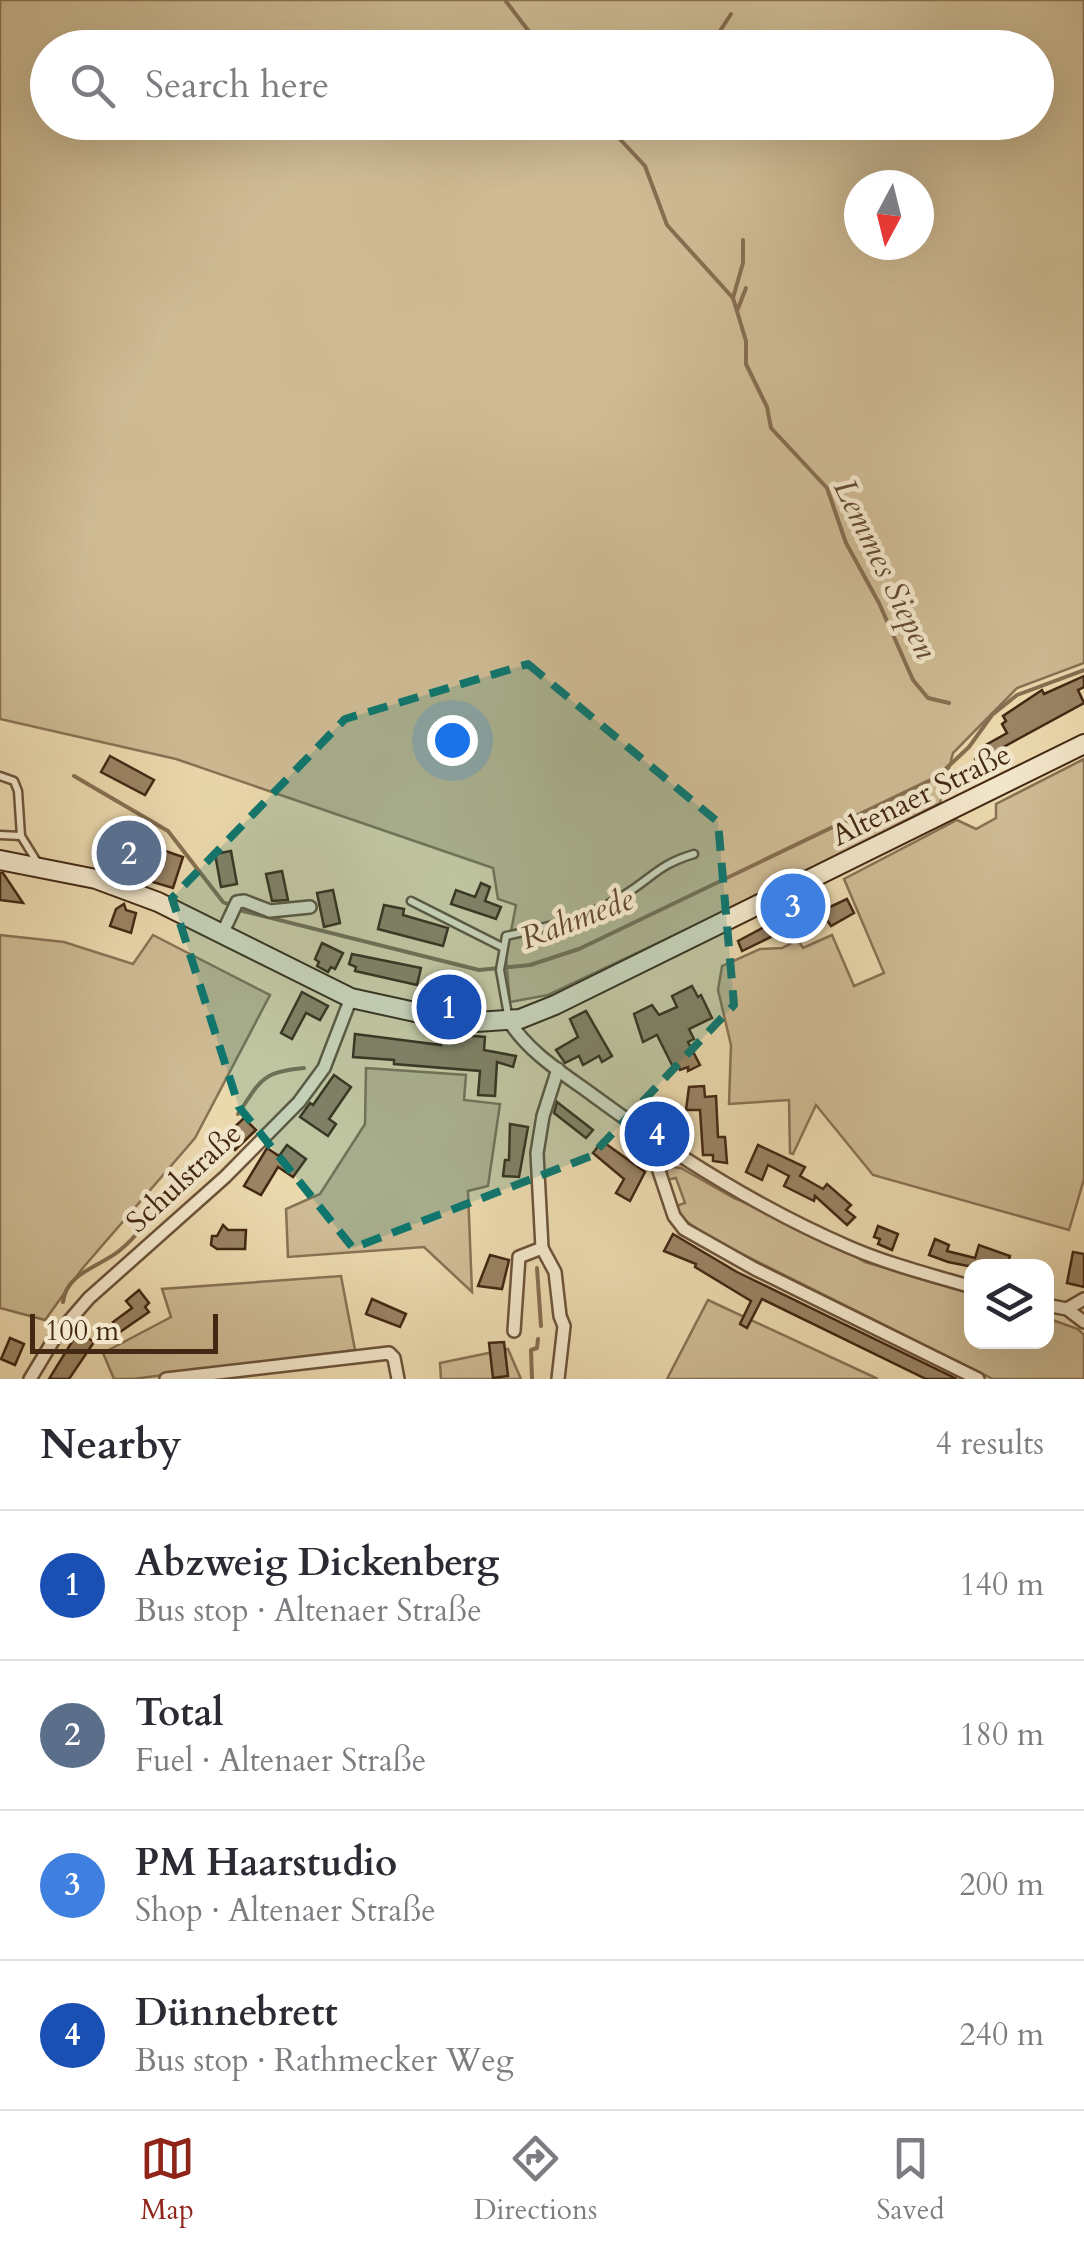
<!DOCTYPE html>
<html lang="en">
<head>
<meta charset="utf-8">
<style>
	:root { --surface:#fff; --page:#f2f2f3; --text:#2b2b33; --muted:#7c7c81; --line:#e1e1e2; --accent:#8f2418 }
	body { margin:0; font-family:Cardo,serif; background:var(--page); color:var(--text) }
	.controls { position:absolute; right:30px; bottom:30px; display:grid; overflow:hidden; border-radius:20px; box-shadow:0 10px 40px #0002 }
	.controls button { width:90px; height:90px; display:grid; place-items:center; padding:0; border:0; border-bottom:2px solid var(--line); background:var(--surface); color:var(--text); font:50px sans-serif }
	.compass { position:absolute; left:844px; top:170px; width:90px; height:90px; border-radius:50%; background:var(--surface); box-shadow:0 10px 40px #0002; rotate:187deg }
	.scale { position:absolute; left:30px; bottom:25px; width:188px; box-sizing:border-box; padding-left:10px; border:5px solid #432813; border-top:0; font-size:28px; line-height:35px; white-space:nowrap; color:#432813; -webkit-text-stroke:8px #f2e6ca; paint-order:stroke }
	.you { position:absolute; left:452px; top:740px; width:35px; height:35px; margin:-25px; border:8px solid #fff; border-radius:50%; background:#1a73e8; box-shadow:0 0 0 15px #1a73e833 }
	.badge { display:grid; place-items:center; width:65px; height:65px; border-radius:50%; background:var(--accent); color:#fff; font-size:32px; font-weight:700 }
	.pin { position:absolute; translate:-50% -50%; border:5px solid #fff; box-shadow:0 2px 10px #0006 }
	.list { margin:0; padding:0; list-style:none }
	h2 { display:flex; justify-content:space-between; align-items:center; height:130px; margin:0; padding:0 40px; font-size:42px }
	h2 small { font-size:32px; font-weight:400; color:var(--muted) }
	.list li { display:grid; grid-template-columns:65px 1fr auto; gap:30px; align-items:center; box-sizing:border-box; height:150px; padding:0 40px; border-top:2px solid var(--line) }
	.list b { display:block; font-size:38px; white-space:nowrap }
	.list p { margin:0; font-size:32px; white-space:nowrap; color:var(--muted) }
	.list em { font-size:32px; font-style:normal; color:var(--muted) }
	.icon { flex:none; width:55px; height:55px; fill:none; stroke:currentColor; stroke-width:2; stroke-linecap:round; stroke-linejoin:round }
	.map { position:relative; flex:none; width:1084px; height:1379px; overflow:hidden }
	.search { position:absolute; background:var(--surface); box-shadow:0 10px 40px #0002; left:30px; right:30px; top:30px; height:110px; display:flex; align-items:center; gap:25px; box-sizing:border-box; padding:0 35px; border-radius:55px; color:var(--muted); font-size:38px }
	.sheet { height:730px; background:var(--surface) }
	nav { display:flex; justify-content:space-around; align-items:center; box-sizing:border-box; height:140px; border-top:2px solid var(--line); background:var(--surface); font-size:28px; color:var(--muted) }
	nav a { display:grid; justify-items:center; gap:5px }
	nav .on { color:var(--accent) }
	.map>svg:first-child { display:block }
</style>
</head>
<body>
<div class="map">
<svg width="1084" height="1379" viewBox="0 0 1084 1379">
	<rect width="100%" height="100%" fill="#ebd9ae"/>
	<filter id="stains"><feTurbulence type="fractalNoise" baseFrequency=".002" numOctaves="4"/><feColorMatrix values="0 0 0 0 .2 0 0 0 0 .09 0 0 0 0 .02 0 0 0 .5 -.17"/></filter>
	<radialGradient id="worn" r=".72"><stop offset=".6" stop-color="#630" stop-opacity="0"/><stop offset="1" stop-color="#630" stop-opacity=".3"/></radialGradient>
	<!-- green -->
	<g fill="#cebb94" stroke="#887254" stroke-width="2.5" fill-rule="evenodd">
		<path d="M0 0H1084V663L1017 688 953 753 940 803 745 902 548 995 510 1002 506 958 516 905 498 899 493 868 176 759 0 719ZM48 48H1036V122H48ZM859 185H919V245H859Z"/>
		<polygon points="1084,759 1084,1179 1069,1230 873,1175 816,1105 793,1154 790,1153 789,1100 729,1104 731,1045 718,990 722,966 760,949 782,948 798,940 803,948 832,935 854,986 884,973 844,879 957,820 976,829 996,818 996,804"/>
		<polygon points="0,935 64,942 133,964 153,935 270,995 195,1138 82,1269 45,1320 0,1308"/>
		<polygon points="366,1068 466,1075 464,1100 500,1104 488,1186 468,1191 472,1292 424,1247 288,1257 286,1209 320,1194 365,1124"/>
		<polygon points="672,1167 681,1168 734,1198 806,1227 865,1262 971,1293 972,1342 1046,1342 1047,1318 1078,1329 1084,1335 1084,1379 993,1379 710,1238 680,1217 676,1206 685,1203 676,1178 666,1180 667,1170"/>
		<polygon points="341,1276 355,1350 133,1379 114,1379 103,1353 171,1317 162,1289"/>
		<polygon points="708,1300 878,1379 667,1379"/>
		<polygon points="508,1349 521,1379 441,1379 440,1363"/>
	</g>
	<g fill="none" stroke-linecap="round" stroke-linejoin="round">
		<!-- stream -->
		<g stroke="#866e50" stroke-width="4">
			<polyline points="505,0 537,42 546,48"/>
			<polyline points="709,48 731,14"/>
			<polyline points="611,122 618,122"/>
			<polyline points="618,137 645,166 667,225 733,298 746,341 746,364 767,407 771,428 827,488 846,543 879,603 913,680 928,698 949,703"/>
			<polyline points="733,298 743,263 743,240"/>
			<polyline points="737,311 746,288"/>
			<polyline points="74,776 168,831 223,902 243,911 479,970 530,965 579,949 937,777 969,747 992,715 1017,695 1084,670"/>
			<path d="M238 1114C261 1080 261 1072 304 1068"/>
			<polyline points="537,1268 541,1326"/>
			<path d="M63 1302C66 1273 99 1267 119 1251 146 1229 162 1199 184 1172 196 1158 212 1147 221 1133"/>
			<polyline points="532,1379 531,1350 537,1348 538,1339"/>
		</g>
	</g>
	<!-- building -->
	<g fill="#9a8464" stroke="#432813" stroke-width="2.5">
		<polygon points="1084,676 1084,687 1078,690 1084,703 998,750 1004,761 983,773 975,759 984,746 1007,733 1002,724 1006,721 1003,716 1042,690 1044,694"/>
		<polygon points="110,756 154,780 145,795 101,772"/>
		<polygon points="112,827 150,839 148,845 183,857 173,888 149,881 152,872 120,861 124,850 106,844"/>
		<polygon points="231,851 237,884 221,887 215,854"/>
		<polygon points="282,871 288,900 272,901 266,874"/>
		<polygon points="0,873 3,873 23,903 0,900"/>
		<polygon points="481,883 490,887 485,901 501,907 496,919 451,904 456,890 475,897"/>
		<polygon points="333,890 340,923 324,927 317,893"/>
		<polygon points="813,897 820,913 742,951 738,941 766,926 764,921"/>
		<polygon points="847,899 854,913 831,926 821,911"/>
		<polygon points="124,904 126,910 136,913 131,933 110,926 116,909"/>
		<polygon points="384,905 404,909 403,915 448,928 443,946 378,929"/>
		<polygon points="322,943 343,953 335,969 331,967 328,972 317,966 319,962 315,959"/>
		<polygon points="352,954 421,968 417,985 355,971 356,967 349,964"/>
		<polygon points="692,986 698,997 701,995 712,1018 689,1029 694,1039 688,1042 700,1065 688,1071 688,1067 680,1070 678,1065 673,1067 657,1035 643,1042 634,1014 652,1005 659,1015 677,1007 672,996"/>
		<polygon points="302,992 328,1006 320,1020 306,1013 292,1039 281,1033"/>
		<polygon points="586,1011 612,1056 602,1062 599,1056 583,1065 579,1056 565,1063 556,1050 578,1037 570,1019"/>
		<polygon points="355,1034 441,1045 441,1037 452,1037 452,1034 485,1037 484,1050 516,1056 513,1067 497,1062 495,1096 478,1095 480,1071 394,1064 394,1060 353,1057"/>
		<polygon points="334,1075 351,1087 329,1119 336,1124 328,1136 300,1117 310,1103 313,1105"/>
		<polygon points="704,1086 705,1097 716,1096 718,1137 725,1137 727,1163 713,1161 713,1155 703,1155 700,1110 686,1110 689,1087"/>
		<polygon points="557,1102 593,1130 586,1138 554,1113"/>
		<polygon points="244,1118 256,1130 235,1150 223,1138"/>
		<polygon points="510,1124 528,1127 519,1177 503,1176 505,1160 509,1160"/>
		<polygon points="602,1141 645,1172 630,1201 616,1193 624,1179 593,1153"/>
		<polygon points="287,1145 306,1159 293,1177 278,1167 261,1195 244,1186 267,1148 279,1156"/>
		<polygon points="758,1145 805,1167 800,1176 823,1189 827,1184 851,1205 846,1210 855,1217 847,1225 815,1196 814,1201 784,1186 789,1176 768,1165 762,1180 746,1172"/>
		<polygon points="223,1225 228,1230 246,1230 245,1249 217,1249 211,1245 212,1236 217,1236"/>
		<polygon points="878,1226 898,1234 892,1250 878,1244 880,1239 874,1237"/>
		<polygon points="673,1234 737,1272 957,1379 926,1379 762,1299 747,1328 740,1324 751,1301 695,1267 696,1264 664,1251"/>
		<polygon points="935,1239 949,1245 947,1251 975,1258 979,1245 1010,1256 1007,1266 968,1266 948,1262 929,1255"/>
		<polygon points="1073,1252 1084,1254 1084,1287 1067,1283"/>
		<polygon points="490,1255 509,1260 502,1289 478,1286"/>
		<polygon points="139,1290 149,1303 145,1307 149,1312 120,1332 113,1322 132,1308 126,1301"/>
		<polygon points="372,1299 406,1314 400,1327 366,1314"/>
		<polygon points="78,1332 94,1342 69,1379 49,1379"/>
		<polygon points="10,1338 24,1344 15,1365 1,1359"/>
		<polygon points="504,1342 508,1376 493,1378 489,1343"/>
	</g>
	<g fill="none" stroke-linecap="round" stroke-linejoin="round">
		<!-- lane casing -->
		<g stroke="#6d543a" stroke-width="11">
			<g id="lane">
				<polyline points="0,776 14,781 18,791 21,836 39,865"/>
				<polyline points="0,835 21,836"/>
				<polyline points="411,901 502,947"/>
				<path d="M508 1015 500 970 506 936C546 927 583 920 619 898 650 881 656 865 694 854"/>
			</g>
		</g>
		<!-- street casing -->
		<g stroke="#6d543a" stroke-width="16">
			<g id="street">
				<polyline points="223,932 237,902 244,901 270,911 310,907"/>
				<path d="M509 1021C529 1053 564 1074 594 1096 673 1154 758 1208 849 1247 888 1264 931 1275 972 1287"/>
				<polyline points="558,1069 543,1116 537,1153 542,1248 555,1272 560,1316 564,1326 558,1379"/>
				<polyline points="664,1147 656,1162 674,1216 684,1229 755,1269 978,1379"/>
				<polyline points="1046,1305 1067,1309 1084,1322"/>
				<polyline points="1067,1309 1084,1299"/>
				<polyline points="514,1331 519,1257 542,1248"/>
				<polyline points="30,1379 56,1336 89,1298 225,1177 299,1102 324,1068 351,998"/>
				<polyline points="166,1379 389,1353 394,1358 398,1379"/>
			</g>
		</g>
		<!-- secondary casing -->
		<g stroke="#432813" stroke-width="22">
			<polyline id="secondary" points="0,860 96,879 158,902 351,998 447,1019 476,1022 520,1019 555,1005 1084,744"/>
		</g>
		<!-- lane -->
		<use href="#lane" stroke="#f2e6ca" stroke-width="6"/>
		<!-- street -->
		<use href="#street" stroke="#f2e6ca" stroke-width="11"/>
		<!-- secondary -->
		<use href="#secondary" stroke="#f2e6ca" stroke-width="18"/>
	</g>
	<!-- marked area -->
	<path fill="#0f766e" fill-opacity="0.2" stroke="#0f766e" stroke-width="8" stroke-dasharray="20 12" stroke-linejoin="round" d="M528 664 718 822 734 1005 591 1156 353 1248 239 1107 172 898 345 719Z"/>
	<g text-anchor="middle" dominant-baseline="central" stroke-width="9" stroke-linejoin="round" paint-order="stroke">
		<!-- street labels -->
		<g font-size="30" fill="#432813" stroke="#f2e6ca">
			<text transform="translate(921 795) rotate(-26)">Altenaer Straße</text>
			<text transform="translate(184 1178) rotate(-43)">Schulstraße</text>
		</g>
		<!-- water labels -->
		<g font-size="32" font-style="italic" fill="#644b32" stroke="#f2e6ca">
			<text transform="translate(885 569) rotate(64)">Lemmes Siepen</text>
			<text transform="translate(577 919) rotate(-21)">Rahmede</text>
		</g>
	</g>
	<rect width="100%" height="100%" filter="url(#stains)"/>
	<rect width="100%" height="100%" fill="url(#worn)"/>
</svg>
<div class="controls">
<button><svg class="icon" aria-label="layers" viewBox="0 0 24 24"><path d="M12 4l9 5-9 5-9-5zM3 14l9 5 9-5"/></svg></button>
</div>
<svg class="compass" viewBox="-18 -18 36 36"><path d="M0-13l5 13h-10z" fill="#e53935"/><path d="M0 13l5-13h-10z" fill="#7c7c81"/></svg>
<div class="scale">100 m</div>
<div class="you"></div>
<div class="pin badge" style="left:449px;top:1007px;background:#1a4fb4">1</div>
<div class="pin badge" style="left:129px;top:853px;background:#5c6f8a">2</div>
<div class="pin badge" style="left:793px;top:906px;background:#3f7fe0">3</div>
<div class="pin badge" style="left:657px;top:1134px;background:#1a4fb4">4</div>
<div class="search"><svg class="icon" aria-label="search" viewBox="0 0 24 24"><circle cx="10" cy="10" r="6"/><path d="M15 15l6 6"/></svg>Search here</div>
</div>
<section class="sheet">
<h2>Nearby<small>4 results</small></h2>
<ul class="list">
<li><span class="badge" style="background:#1a4fb4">1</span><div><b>Abzweig Dickenberg</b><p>Bus stop · Altenaer Straße</p></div><em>140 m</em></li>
<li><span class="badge" style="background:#5c6f8a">2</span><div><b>Total</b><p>Fuel · Altenaer Straße</p></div><em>180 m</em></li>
<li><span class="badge" style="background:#3f7fe0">3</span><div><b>PM Haarstudio</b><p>Shop · Altenaer Straße</p></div><em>200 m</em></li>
<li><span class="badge" style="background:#1a4fb4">4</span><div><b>Dünnebrett</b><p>Bus stop · Rathmecker Weg</p></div><em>240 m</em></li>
</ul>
</section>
<nav>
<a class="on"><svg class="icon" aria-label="map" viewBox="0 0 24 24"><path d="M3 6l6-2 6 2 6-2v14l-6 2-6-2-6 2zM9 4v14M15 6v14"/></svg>Map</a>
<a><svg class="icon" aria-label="directions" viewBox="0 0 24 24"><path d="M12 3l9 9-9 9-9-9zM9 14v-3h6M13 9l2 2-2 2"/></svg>Directions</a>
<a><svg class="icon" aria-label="saved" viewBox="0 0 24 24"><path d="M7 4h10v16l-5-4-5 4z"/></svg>Saved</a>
</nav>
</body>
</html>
